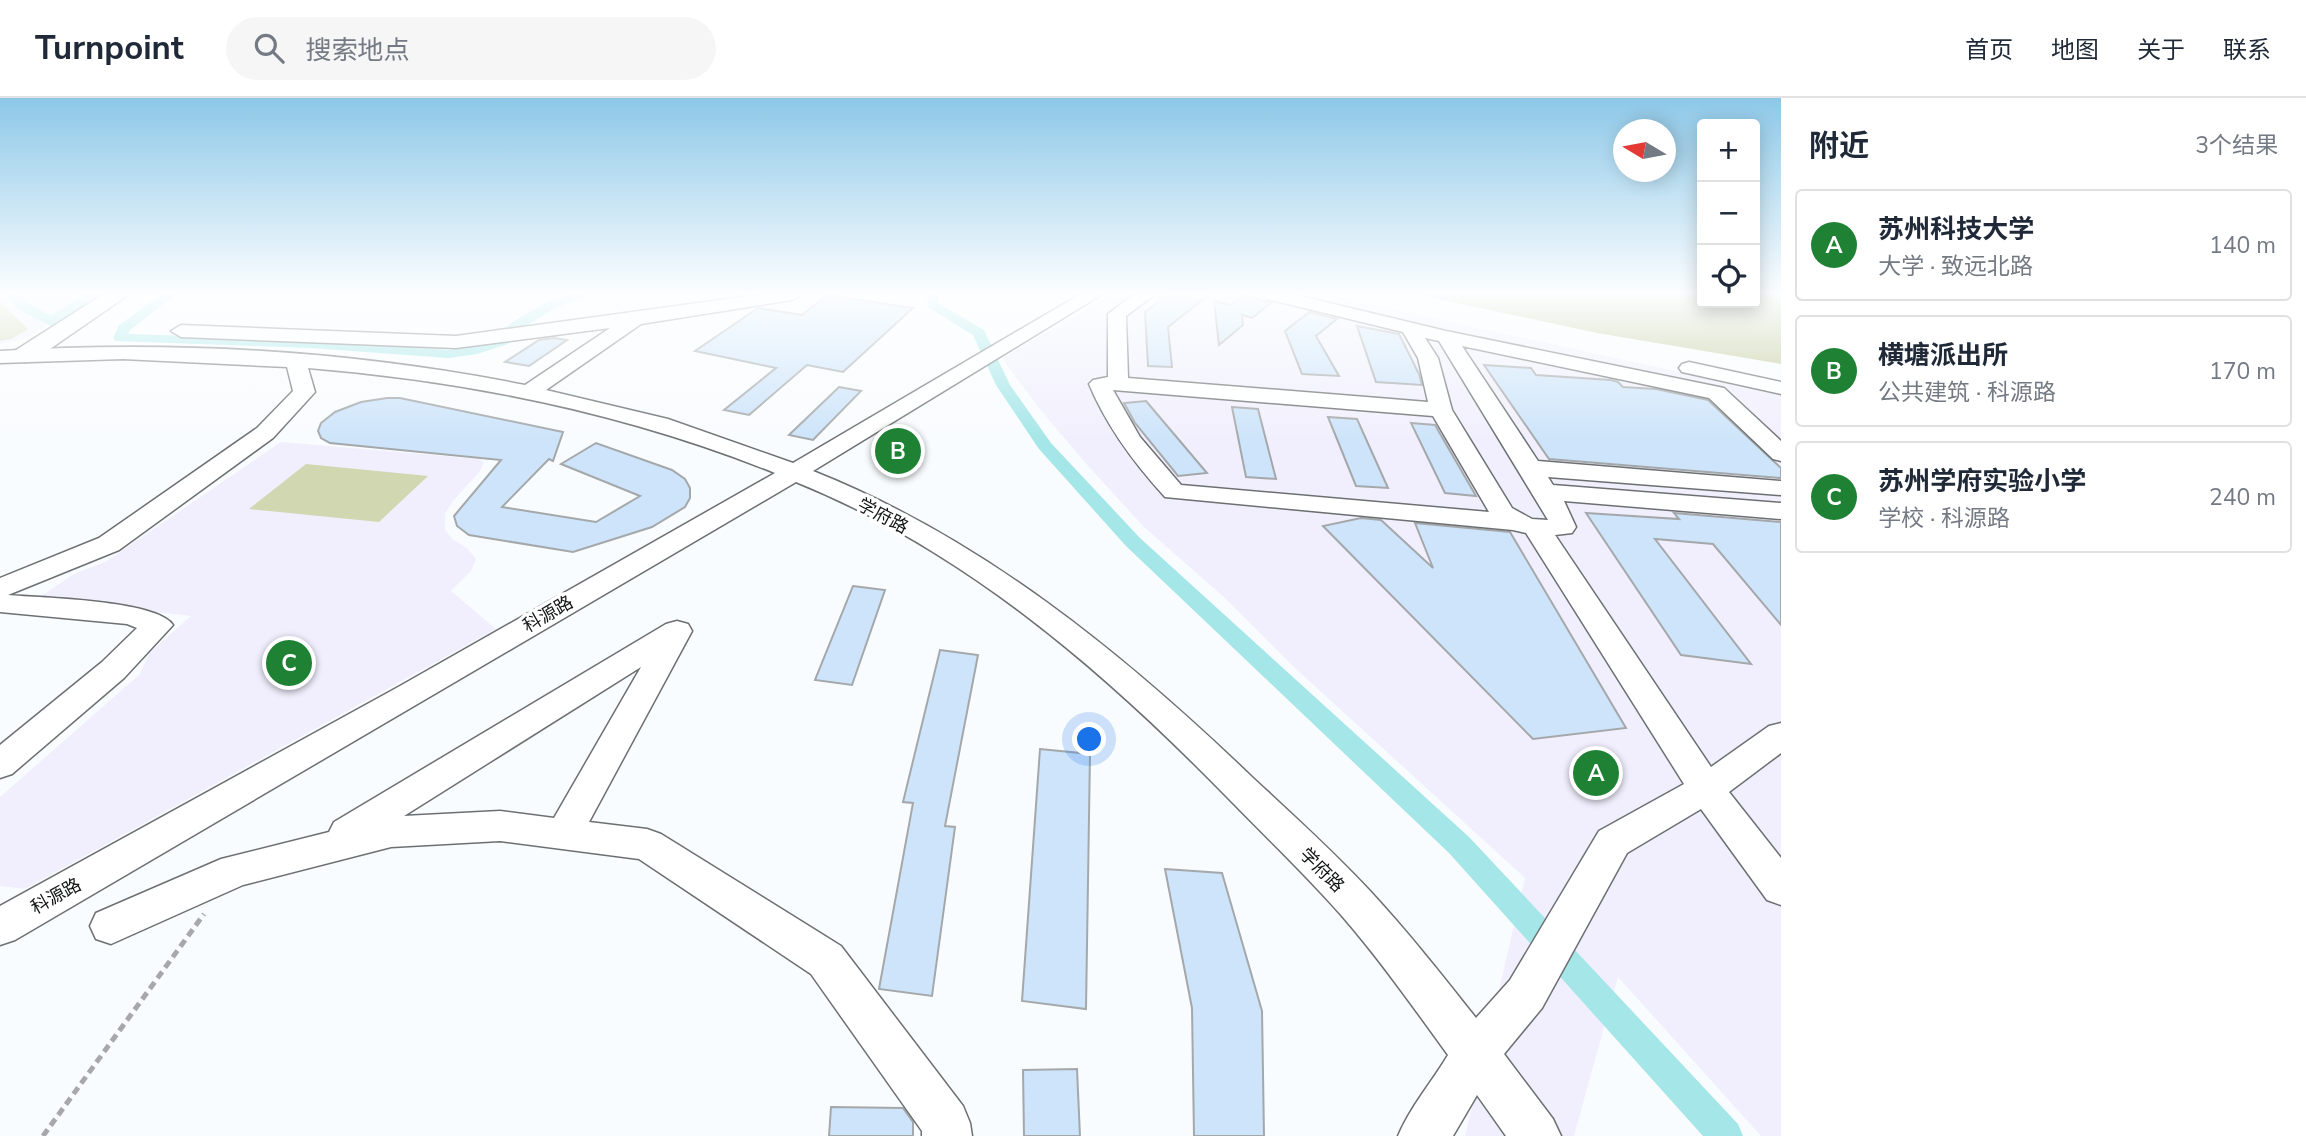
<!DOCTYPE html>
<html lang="zh">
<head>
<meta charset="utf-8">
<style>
	:root { --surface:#fff; --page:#f6f6f7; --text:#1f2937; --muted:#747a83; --line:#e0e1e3; --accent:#1f8134 }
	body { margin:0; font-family:"Nunito Sans","Noto Sans SC",sans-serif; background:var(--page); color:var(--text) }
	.controls { position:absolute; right:21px; top:21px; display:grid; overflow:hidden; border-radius:7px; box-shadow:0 4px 18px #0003 }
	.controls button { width:63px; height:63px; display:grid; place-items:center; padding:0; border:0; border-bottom:2px solid var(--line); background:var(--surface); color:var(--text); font:35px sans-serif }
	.compass { position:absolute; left:1613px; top:21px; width:63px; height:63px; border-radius:50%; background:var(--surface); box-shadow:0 4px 18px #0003; rotate:280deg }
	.you { position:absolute; left:1090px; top:642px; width:24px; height:24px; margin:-18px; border:5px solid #fff; border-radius:50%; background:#1a73e8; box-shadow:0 0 0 10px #1a73e833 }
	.badge { display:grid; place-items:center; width:46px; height:46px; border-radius:50%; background:var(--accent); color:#fff; font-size:23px; font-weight:700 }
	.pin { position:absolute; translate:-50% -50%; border:4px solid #fff; box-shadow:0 2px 7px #0006 }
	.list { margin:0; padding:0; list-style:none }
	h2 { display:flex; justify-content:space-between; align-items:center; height:91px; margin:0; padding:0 28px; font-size:30px }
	h2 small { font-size:23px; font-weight:400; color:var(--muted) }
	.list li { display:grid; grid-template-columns:46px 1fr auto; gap:21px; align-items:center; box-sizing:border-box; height:112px; margin:0 14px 14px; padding:0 14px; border:2px solid var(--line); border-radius:7px }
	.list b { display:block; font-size:26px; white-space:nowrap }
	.list p { margin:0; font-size:23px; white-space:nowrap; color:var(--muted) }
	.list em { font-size:23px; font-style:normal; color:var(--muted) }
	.icon { flex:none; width:38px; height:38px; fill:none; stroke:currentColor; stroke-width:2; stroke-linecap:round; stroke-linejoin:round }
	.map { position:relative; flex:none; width:1781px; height:1038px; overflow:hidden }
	header { display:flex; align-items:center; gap:42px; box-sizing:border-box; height:98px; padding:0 35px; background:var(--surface); border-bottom:2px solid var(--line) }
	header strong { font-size:33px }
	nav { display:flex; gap:38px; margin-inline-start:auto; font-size:24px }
	.search { width:490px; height:63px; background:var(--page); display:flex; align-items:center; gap:18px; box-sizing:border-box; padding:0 24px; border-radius:38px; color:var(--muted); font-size:26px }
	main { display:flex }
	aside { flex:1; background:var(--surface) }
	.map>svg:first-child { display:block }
</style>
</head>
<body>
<header>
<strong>Turnpoint</strong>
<div class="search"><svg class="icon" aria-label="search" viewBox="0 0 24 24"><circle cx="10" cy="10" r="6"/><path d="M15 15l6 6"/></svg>搜索地点</div>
<nav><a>首页</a><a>地图</a><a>关于</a><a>联系</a></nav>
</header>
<main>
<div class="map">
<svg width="1781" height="1038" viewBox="0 0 1781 1038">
	<rect width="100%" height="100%" fill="#f9fcfe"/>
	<!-- education -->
	<g fill="#f1effd">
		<polygon points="0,197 94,197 26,240 0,246"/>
		<polygon points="1112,197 1326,197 1781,296 1781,1038 1761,1038 1618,879 1574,1038 1465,1038 1525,780 1295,570 1225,500 1144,429 1089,369 1038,309 1002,260"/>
		<polygon points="281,344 480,361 484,365 480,373 453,403 445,416 445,431 452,441 467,450 476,461 471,473 451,493 496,531 25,791 0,788 0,699 140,576 149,555 191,518 37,501 74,476 105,464"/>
	</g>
	<!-- green -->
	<g fill="#d1d7b0">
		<polygon points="0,205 0,204 28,231 11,241 0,243"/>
		<polygon points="306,366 428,378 379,424 249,411"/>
	</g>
	<!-- forest -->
	<polygon fill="#c2c999" points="1420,197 1702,197 1702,205 1755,205 1755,197 1781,197 1781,266 1597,235"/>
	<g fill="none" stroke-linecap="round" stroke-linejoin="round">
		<!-- canal -->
		<g fill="#a5e6e8" fill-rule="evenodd">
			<polygon points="6,197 19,197 28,205 51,218 84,197 99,197 51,228 18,211"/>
			<polygon points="161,197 175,197 130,232 128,236 311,242 449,252 475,248 498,240 511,225 549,203 568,197 588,197 557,209 521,231 508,246 477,256 449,260 311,250 115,243 113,240 119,227"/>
			<polygon points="927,197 939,197 938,205 984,232 1010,287 1051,345 1140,440 1469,739 1738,1026 1743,1038 1703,1038 1449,755 1126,448 1039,351 996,287 973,237 928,209"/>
		</g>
	</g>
	<!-- building -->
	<g fill="#cde4fa" stroke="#a5a8aa" stroke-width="2">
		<polygon points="827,197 913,210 843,274 807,267 749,317 724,312 776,270 695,253 758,210 802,217"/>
		<polygon points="1168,197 1209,197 1168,229 1172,269 1148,268 1145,214"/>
		<polygon points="1243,197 1271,205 1252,220 1242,217 1243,227 1219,247 1214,203 1231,207"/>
		<polygon points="1309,214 1337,221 1316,238 1339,278 1302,276 1285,233"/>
		<polygon points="1357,228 1399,236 1419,276 1422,287 1376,284"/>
		<polygon points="554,240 567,242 529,268 505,264 539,242"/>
		<polygon points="1484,267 1531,270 1536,277 1611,282 1618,284 1623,289 1656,291 1708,302 1781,370 1781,380 1549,361"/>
		<polygon points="839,289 861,293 813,342 789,337"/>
		<polygon points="387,300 400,300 563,334 553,363 549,361 502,409 596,424 640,398 561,366 596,345 672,372 685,381 690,390 690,400 685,409 652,429 573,454 469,437 457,428 454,418 501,362 330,345 321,340 318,333 321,325 335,314 361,304"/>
		<polygon points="1146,303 1207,375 1178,378 1135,325 1124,305"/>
		<polygon points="1232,309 1258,311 1276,381 1246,379"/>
		<polygon points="1328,319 1357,321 1388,390 1356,388"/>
		<polygon points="1411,325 1435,327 1476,398 1445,395"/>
		<polygon points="1586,415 1679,421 1674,415 1781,424 1781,527 1713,446 1655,441 1751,566 1681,557"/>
		<polygon points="1361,420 1381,422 1433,470 1415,425 1510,434 1626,630 1533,641 1323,428"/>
		<polygon points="853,488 885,492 852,587 815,582"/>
		<polygon points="940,552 978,557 945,728 955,729 932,898 879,891 913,705 903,704"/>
		<polygon points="1040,651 1090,656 1086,911 1022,903"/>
		<polygon points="1165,771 1222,775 1262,913 1264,1038 1194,1038 1192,910"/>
		<polygon points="1077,971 1080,1038 1024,1038 1023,972"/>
		<polygon points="831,1009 903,1010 913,1024 913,1038 829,1038"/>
	</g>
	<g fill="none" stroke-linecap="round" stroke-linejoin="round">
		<!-- minor casing -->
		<g stroke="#6d7072" stroke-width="3">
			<g id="minor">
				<path d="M756 197H801L792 202 641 226 546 292 668 321 793 365 1079 197H1101L813 373C982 440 1124 556 1253 680 1293 717 1334 754 1371 794 1408 834 1442 877 1476 920L1510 882 1599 733 1684 686 1526 435 1513 432 1165 399C1134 365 1107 329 1089 286L1093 282 1108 279V216L1133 197H1154L1126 218 1128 280 1428 304 1418 260 1403 234 1267 201 1264 197H1296L1446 233 1724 290 1781 343V363L1773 361 1709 300 1462 248 1538 363 1781 383V397L1548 379 1553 387 1781 405V421L1564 403 1576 429 1572 435 1555 437 1711 669 1769 628 1781 625V655L1729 694 1781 760V807L1767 802 1701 711 1627 755 1542 910 1504 956 1553 1021 1561 1038H1506L1477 997 1453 1038H1398C1410 1009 1432 984 1448 957 1414 910 1380 862 1342 818 1306 777 1266 739 1228 700 1103 572 964 452 796 384L15 842 0 847V808L400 588 775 375C626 315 468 283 308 270L315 294 273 340 119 452 8 497C41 500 157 502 173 527L124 580 12 676 0 680V647L102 564 137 530 127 526 0 514V480L99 440 257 330 293 293 287 269 123 261 0 265V253C174 242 354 253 525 287L610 230 456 250 181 239 171 233 181 227 456 238ZM1425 240 1439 243 1548 422 1532 421 1512 410 1452 312 1438 260ZM1113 292 1433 318 1489 414 1181 387 1140 339Z"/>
				<polygon points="1689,264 1781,284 1781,296 1682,274 1679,270 1682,266"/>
				<path d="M677 523 688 526 692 533 589 724 647 731 661 736 841 848 963 1008 970 1025 972 1038H922V1033L811 876 639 761 500 743 391 749 243 787 111 846 96 841 90 828 96 815 221 761 329 734 334 724 666 526ZM641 569 554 720 500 713 404 718Z"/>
			</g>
		</g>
		<!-- major casing -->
		<g stroke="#6d7072" stroke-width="3">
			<polygon id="major" points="102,197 128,197 34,262 25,264 16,262 13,257 16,252"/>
		</g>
		<!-- path -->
		<polyline stroke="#a6a8aa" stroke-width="5" stroke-dasharray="8 5" stroke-linecap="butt" points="43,1038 204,816"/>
		<!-- minor -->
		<use href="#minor" fill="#fff" fill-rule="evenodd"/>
		<!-- major -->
		<use href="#major" fill="#fff" fill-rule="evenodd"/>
	</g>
	<!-- sky -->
	<linearGradient id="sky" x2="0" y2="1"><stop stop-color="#8dc8e8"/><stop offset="0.57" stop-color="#fcfeff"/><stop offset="1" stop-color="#fcfeff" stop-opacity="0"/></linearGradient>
	<rect width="1781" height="343" fill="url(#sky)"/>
	<g text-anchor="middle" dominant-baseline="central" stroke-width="7" stroke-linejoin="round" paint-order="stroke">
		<!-- street labels -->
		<g font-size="18" fill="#121314" stroke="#fff">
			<text transform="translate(883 418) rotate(28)">学府路</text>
			<text transform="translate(548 516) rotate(-30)">科源路</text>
			<text transform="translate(1322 772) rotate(45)">学府路</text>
			<text transform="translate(56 798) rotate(-29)">科源路</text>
		</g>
	</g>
</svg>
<div class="controls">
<button>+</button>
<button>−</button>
<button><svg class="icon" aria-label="locate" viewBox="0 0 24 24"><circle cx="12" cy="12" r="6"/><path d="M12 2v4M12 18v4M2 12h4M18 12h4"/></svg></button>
</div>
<svg class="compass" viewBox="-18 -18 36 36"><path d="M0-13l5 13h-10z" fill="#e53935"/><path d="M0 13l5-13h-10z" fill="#747a83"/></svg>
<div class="you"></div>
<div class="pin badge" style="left:1596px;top:675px">A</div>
<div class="pin badge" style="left:898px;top:353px">B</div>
<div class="pin badge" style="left:289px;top:565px">C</div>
</div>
<aside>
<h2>附近<small>3个结果</small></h2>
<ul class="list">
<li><span class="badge">A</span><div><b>苏州科技大学</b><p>大学 · 致远北路</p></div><em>140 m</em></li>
<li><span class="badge">B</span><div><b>横塘派出所</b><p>公共建筑 · 科源路</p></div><em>170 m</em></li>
<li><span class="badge">C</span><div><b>苏州学府实验小学</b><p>学校 · 科源路</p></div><em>240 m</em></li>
</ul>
</aside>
</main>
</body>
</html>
